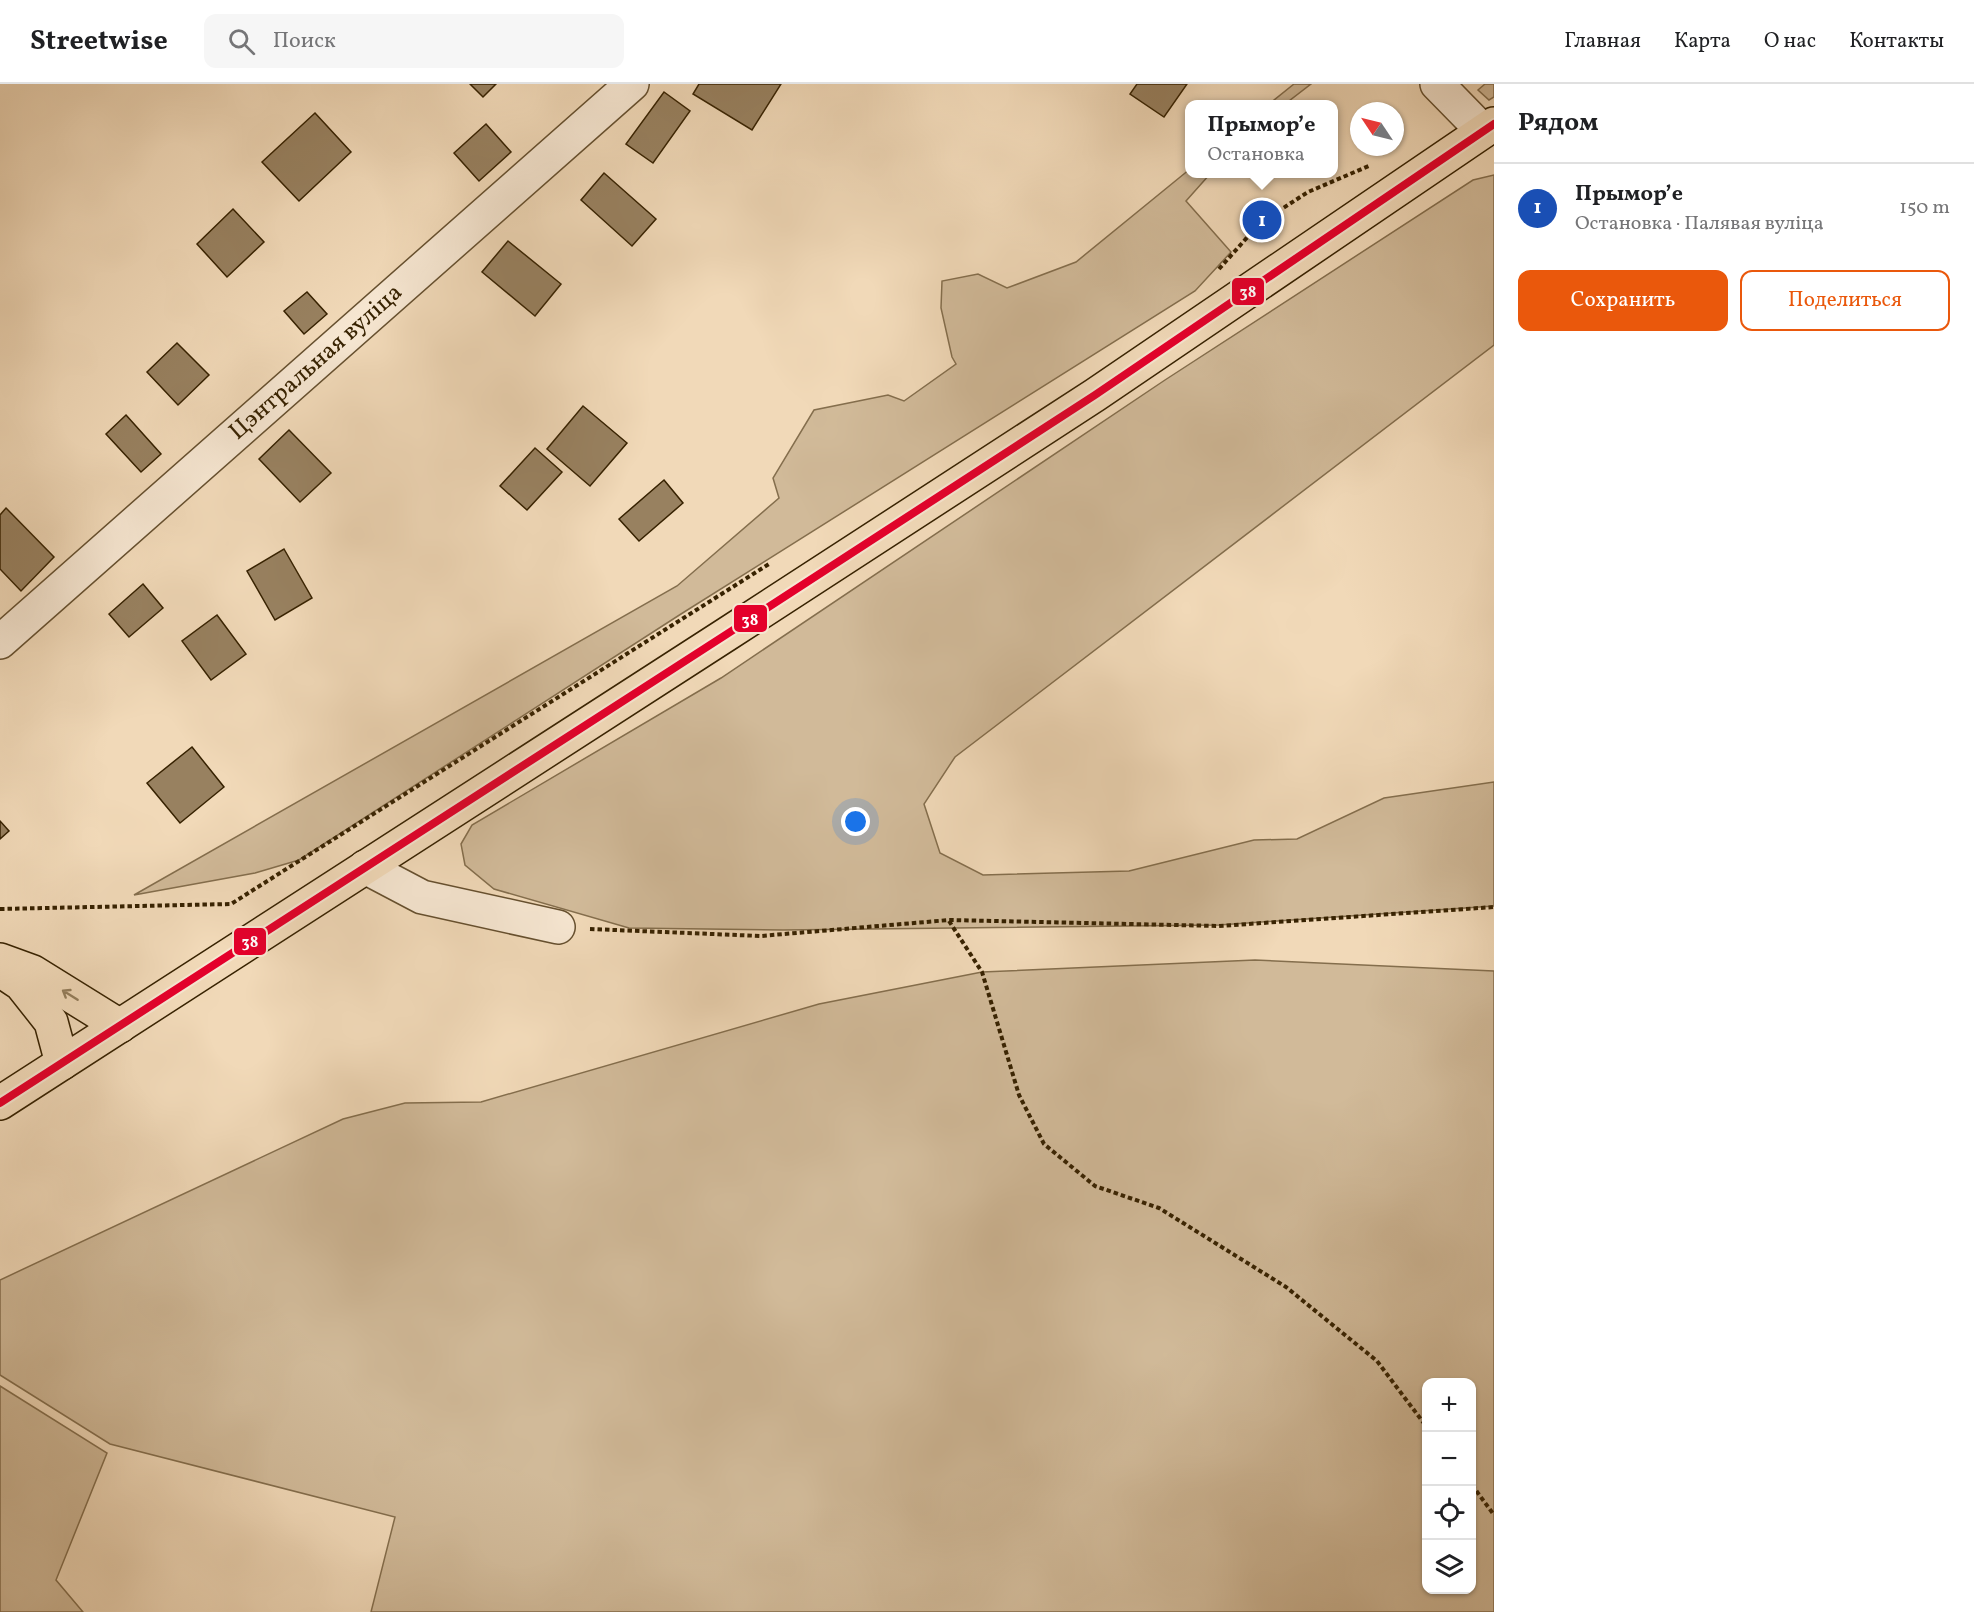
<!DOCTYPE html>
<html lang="ru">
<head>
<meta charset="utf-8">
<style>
	:root { --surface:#fff; --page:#f6f6f6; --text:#202124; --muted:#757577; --line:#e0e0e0; --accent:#ea580c }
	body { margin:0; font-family:Vollkorn,serif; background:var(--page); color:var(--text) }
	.controls { position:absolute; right:18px; bottom:18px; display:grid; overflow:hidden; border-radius:12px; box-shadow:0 2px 4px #0004 }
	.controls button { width:54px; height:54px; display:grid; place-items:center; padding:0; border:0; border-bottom:2px solid var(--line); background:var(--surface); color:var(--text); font:30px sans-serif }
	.compass { position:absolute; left:1350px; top:18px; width:54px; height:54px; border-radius:50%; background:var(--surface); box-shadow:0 2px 4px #0004; rotate:305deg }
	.you { position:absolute; left:856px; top:738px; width:21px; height:21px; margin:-15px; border:4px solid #fff; border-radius:50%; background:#1a73e8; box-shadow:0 0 0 9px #1a73e833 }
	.badge { display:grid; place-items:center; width:39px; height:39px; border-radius:50%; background:var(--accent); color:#fff; font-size:20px; font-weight:700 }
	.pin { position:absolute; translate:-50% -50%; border:3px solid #fff; box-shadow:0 2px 6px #0006 }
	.popup { position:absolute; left:1185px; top:16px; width:153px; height:78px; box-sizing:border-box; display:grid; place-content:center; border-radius:12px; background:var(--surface); filter:drop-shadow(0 2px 4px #0005); font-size:20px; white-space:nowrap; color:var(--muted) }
	.popup b { font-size:22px; color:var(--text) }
	.popup::after { content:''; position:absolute; left:50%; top:100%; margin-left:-12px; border:12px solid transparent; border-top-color:var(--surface) }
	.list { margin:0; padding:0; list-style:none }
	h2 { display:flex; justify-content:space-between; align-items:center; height:78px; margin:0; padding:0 24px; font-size:26px }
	h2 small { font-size:20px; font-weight:400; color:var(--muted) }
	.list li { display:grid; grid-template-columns:39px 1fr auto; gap:18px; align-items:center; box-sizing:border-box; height:90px; padding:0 24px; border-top:2px solid var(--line) }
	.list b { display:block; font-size:22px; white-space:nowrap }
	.list p { margin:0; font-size:20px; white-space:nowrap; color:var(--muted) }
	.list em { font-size:20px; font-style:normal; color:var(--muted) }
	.actions { display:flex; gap:12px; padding:18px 24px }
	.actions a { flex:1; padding:14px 0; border:2px solid var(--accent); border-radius:12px; text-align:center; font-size:21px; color:var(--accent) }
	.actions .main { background:var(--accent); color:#fff }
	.icon { flex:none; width:33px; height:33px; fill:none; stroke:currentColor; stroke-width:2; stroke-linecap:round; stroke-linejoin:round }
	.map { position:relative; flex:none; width:1494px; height:1528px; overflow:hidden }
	header { display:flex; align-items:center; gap:36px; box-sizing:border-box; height:84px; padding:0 30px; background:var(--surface); border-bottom:2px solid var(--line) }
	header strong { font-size:28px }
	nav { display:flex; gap:33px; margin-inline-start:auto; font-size:21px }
	.search { width:420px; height:54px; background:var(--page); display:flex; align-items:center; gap:15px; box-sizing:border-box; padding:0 21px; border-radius:12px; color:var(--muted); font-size:22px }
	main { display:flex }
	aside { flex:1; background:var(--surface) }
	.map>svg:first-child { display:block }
</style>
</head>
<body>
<header>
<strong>Streetwise</strong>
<div class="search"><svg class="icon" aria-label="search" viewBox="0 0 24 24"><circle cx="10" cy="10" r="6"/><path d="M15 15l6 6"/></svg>Поиск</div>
<nav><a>Главная</a><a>Карта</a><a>О нас</a><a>Контакты</a></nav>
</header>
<main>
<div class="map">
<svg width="1494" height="1528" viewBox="0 0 1494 1528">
	<rect width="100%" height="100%" fill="#f1d9b8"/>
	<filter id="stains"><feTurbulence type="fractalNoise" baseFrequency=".00333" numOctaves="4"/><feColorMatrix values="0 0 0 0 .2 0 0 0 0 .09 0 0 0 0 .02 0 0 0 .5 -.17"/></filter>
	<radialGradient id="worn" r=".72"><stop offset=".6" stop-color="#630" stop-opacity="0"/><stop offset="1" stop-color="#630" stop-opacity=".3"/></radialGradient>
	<!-- green -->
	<g fill="#d1ba99" stroke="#846e4d" stroke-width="1.5" fill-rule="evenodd">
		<polygon points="1294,0 1311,0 1285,20 1269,20"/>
		<polygon points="1485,0 1494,0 1494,13 1489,16 1478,6"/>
		<polygon points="1190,85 1190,90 1210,90 1186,117 1231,168 1195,207 681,530 299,776 255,789 134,811 677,502 779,414 773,394 814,326 888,311 904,317 956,280 952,273 941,224 942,197 978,190 1007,204 1076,178"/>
		<polygon points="1494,91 1494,261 955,673 924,720 940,769 983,791 1129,787 1254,756 1297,755 1384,714 1494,698 1494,822 1219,841 783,846 629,844 494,805 465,781 461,760 472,741 721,594 1165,296 1473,96"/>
		<path d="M1255 876 1494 887V1528H371L395 1433 110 1360 0 1291V1196L343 1035 405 1019 481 1018 819 920 982 888ZM1426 1298H1472V1506H1426Z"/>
		<polygon points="0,1302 107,1369 56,1496 83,1528 0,1528"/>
	</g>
	<!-- building -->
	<g fill="#988160" stroke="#372201" stroke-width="1.5">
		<polygon points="470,0 496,0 483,13"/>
		<polygon points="699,0 781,0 752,46 693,10"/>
		<polygon points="1137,0 1187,0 1164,33 1130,10"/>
		<polygon points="664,8 690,27 653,79 626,60"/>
		<polygon points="315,29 351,68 299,117 262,78"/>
		<polygon points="486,40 511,68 479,97 454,69"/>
		<polygon points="604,89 656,135 632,162 581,116"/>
		<polygon points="233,125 264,158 227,193 197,160"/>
		<polygon points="508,157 561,200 535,232 482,188"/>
		<polygon points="307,208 327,230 304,250 284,227"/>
		<polygon points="177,259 209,291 178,321 147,288"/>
		<polygon points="583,322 627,359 590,402 547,365"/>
		<polygon points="126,331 161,370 141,388 106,350"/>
		<polygon points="289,346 331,389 300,418 259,375"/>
		<polygon points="535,364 562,388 527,426 500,402"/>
		<polygon points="664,396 683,419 639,457 619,435"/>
		<polygon points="6,424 54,473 21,507 0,485 0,431"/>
		<polygon points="284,465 312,514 275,536 247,487"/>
		<polygon points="143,500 163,524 129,553 109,530"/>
		<polygon points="217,531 246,570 211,596 182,557"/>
		<polygon points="192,663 224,703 180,739 147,699"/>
		<polygon points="0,737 9,747 0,755"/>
	</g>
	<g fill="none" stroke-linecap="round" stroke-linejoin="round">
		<!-- minor casing -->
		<g stroke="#66502f" stroke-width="36">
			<g id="minor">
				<polyline points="1437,0 1483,47"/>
				<path id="s1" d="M0 558 632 0"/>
				<polyline points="365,783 422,813 558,843"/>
			</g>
		</g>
		<!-- major casing -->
		<g stroke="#372201" stroke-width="36">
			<g id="major">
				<polyline points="0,876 33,888 120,942"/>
				<polyline points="0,886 21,900 51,938 62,979"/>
				<polyline points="0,1019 727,550 1095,311 1494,40"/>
			</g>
		</g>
		<!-- path -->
		<g stroke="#372201" stroke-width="4" stroke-dasharray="4.5 3" stroke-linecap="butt">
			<polyline points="1219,185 1260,139 1308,108 1371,81"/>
			<polyline points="0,825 231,820 769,480"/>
			<polyline points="949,837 982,888 1019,1011 1044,1060 1095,1102 1159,1124 1286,1203 1377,1277 1426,1342"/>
			<polyline points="590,845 761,852 949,836 1219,842 1494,823"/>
			<polyline points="1472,1401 1494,1431"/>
		</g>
		<!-- minor -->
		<use href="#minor" stroke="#f6e6d1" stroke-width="33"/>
		<!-- major -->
		<use href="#major" stroke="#f1d9b8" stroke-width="33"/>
		<!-- bus-1 casing -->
		<g stroke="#f6e6d1" stroke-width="12">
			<polyline id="bus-1" points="0,1019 727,550 1095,311 1494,40"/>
		</g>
		<!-- bus-1 -->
		<use href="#bus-1" stroke="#e4002b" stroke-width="8"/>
	</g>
	<!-- one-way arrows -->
	<defs><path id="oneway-shaft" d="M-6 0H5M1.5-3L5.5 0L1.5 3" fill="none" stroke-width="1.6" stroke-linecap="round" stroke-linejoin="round" transform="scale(1.5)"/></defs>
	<use stroke="#947e5c" href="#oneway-shaft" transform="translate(70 911) rotate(-148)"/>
	<g text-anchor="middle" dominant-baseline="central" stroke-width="5" stroke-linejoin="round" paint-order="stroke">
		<!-- street labels -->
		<g font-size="24" fill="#372201" stroke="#f6e6d1">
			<text stroke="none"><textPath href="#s1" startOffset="422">Цэнтральная вуліца</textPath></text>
		</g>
	</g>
	<g stroke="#f6e6d1" stroke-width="2">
		<rect x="1231" y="193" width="34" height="29" rx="6" fill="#e4002b"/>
		<rect x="733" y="520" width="35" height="29" rx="6" fill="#e4002b"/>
		<rect x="233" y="843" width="34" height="29" rx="6" fill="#e4002b"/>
	</g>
	<g font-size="16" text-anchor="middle" font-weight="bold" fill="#fff">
		<text x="1248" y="213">38</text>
		<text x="750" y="541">38</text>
		<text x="250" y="863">38</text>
	</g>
	<rect width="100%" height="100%" filter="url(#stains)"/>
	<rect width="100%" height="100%" fill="url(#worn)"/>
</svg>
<div class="controls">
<button>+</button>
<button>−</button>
<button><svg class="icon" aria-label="locate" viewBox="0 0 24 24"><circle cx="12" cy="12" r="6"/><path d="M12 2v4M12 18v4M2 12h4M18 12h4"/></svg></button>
<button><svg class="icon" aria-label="layers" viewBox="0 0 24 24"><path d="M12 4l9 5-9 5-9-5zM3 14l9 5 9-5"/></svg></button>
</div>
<svg class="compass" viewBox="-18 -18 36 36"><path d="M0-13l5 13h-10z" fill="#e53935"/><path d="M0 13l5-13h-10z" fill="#757577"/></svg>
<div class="you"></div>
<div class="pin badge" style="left:1262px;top:136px;background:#1a4fb4">1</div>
<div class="popup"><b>Прыморʼе</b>Остановка</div>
</div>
<aside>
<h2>Рядом<small></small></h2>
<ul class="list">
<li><span class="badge" style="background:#1a4fb4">1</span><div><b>Прыморʼе</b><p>Остановка · Палявая вуліца</p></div><em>150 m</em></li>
</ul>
<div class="actions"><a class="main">Сохранить</a><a>Поделиться</a></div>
</aside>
</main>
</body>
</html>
